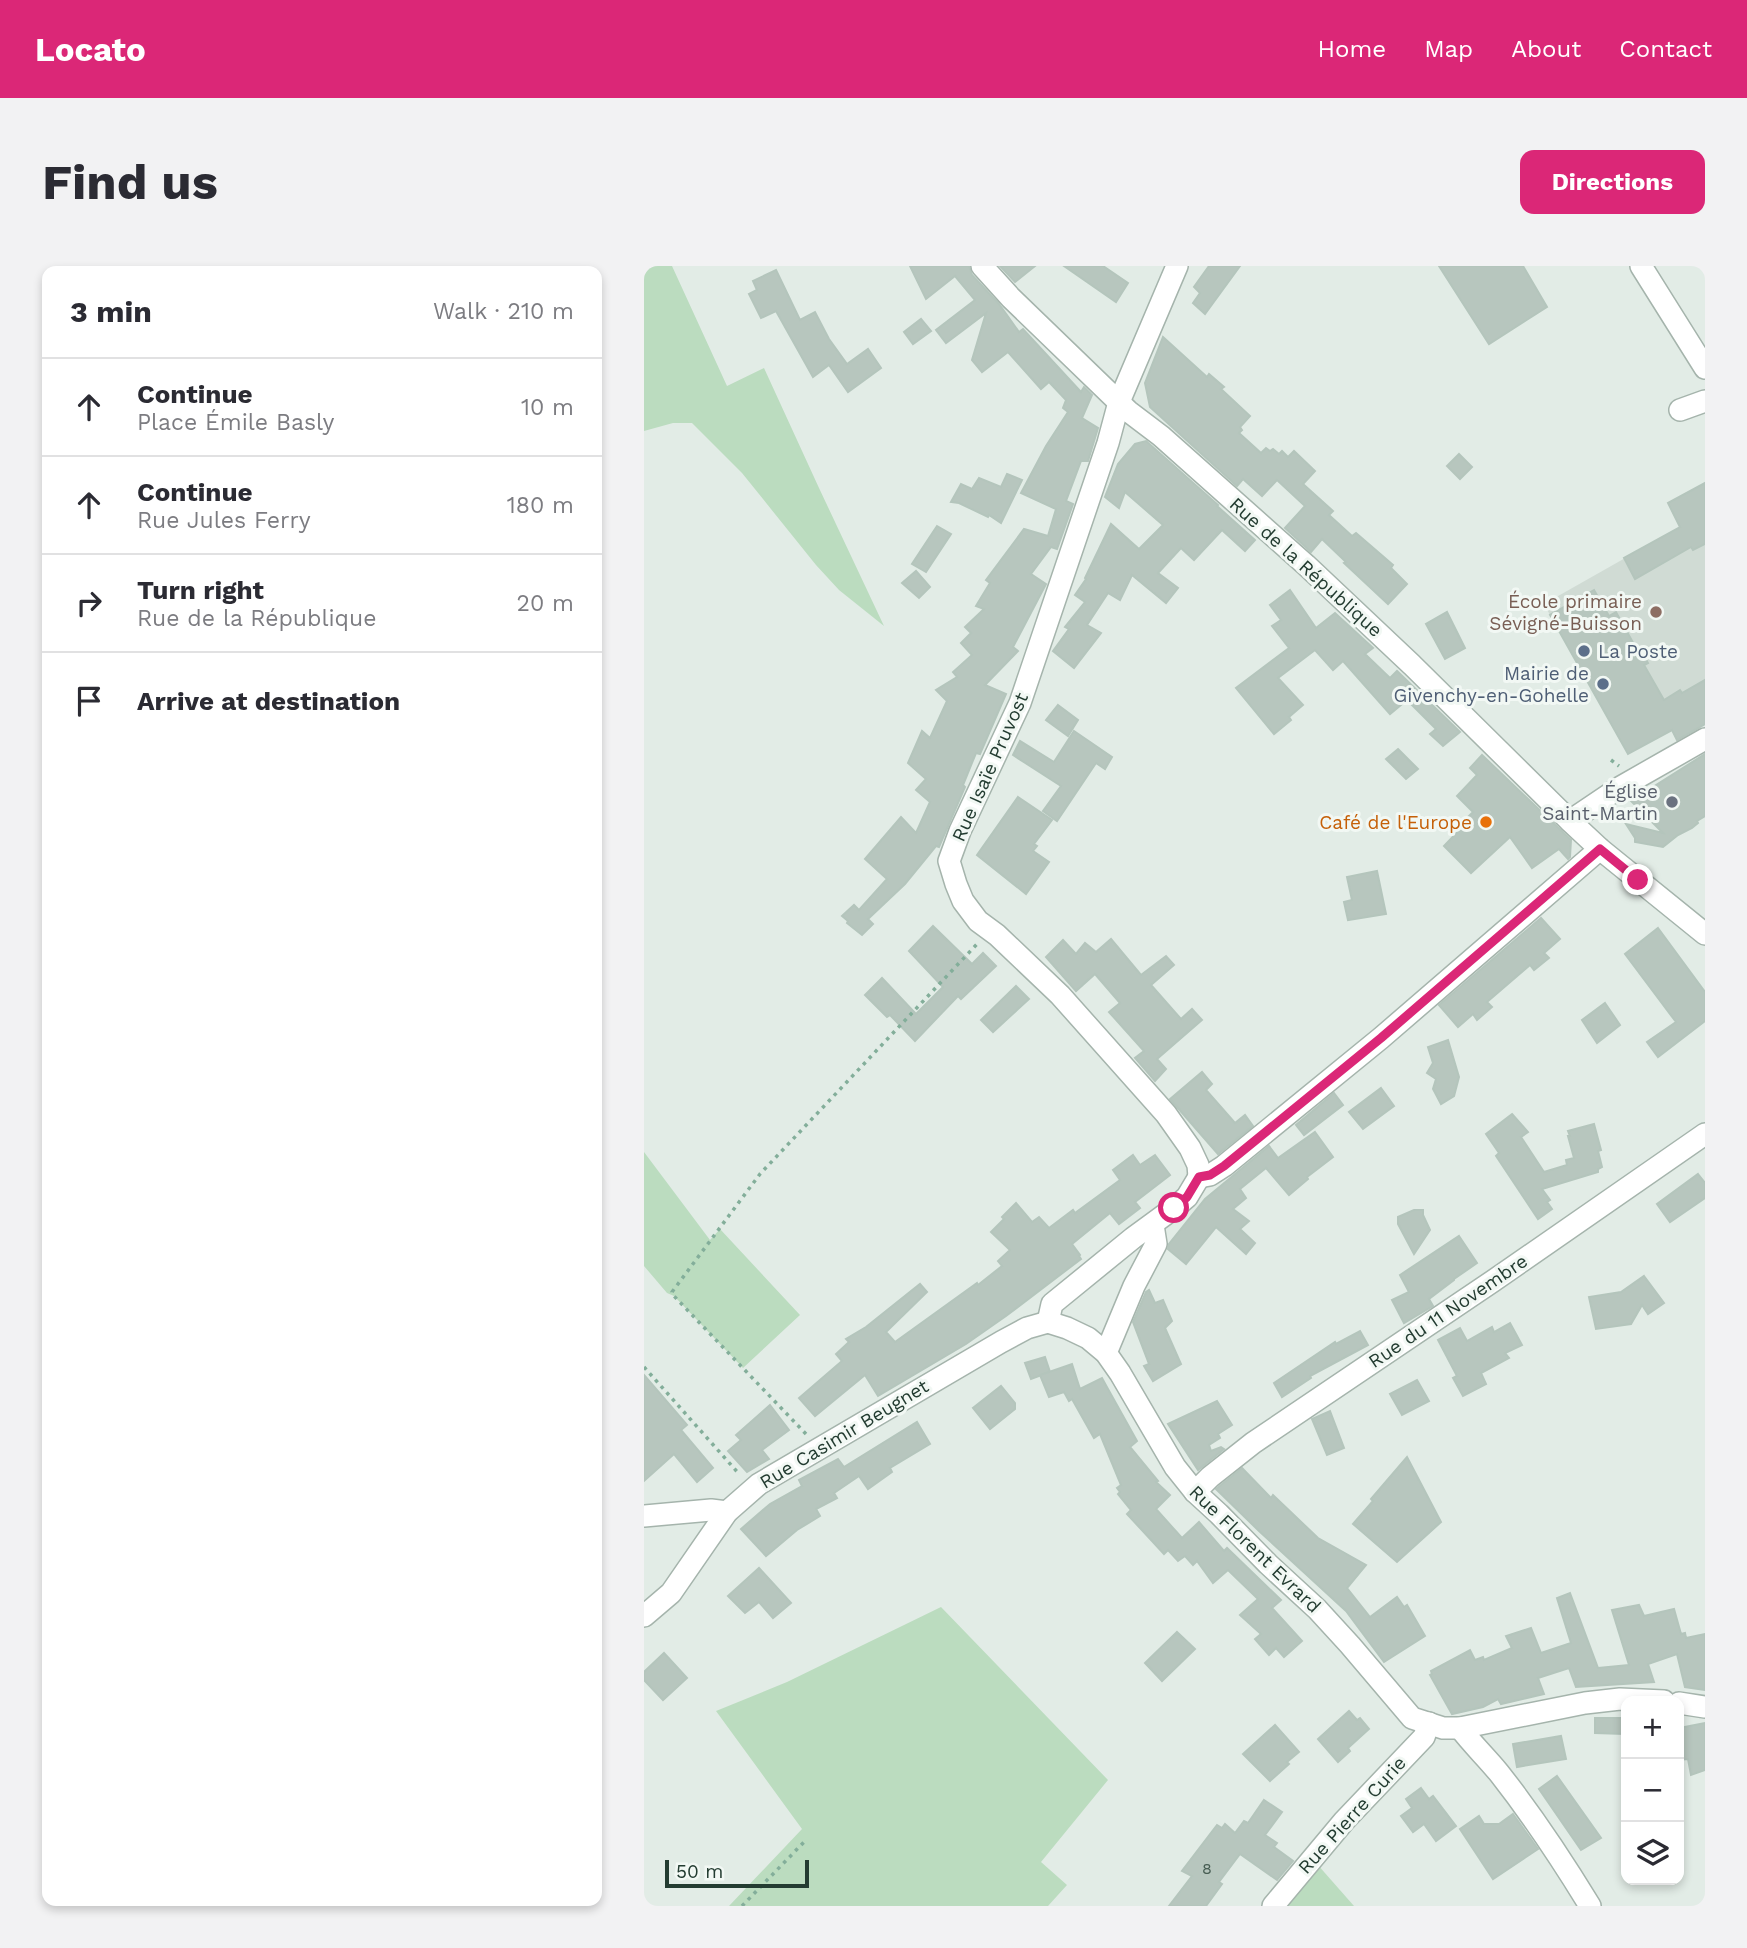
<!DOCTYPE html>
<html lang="en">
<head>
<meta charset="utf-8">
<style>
	:root { --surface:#fff; --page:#f2f2f3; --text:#2b2b33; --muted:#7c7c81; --line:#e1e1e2; --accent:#db2777 }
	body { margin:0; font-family:"Work Sans",sans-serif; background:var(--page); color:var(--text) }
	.controls { position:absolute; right:21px; bottom:21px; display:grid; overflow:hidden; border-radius:14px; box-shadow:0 4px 10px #0003 }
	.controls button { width:63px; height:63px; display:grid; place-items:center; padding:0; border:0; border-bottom:2px solid var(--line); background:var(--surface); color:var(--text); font:35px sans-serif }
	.scale { position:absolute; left:21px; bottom:18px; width:144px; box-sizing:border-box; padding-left:7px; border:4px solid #233c31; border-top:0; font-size:19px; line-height:24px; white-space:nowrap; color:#233c31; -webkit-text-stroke:5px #f2f8f4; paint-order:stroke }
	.stop { position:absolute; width:21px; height:21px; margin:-16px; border:5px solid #db2777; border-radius:50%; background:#fff }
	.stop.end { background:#db2777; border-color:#fff; box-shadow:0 2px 7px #0008 }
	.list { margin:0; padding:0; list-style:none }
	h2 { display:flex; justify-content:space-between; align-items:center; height:91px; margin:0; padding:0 28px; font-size:30px }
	h2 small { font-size:23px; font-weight:400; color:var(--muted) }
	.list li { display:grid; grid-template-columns:46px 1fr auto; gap:21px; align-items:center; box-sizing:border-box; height:98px; padding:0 28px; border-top:2px solid var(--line) }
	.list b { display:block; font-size:26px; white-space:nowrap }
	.list p { margin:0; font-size:23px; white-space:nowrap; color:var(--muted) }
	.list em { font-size:23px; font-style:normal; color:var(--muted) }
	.icon { flex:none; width:38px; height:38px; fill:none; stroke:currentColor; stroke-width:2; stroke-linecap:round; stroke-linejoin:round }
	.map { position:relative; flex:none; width:1061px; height:1640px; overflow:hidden; border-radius:14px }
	header { display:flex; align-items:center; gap:42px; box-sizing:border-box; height:98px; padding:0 35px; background:var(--accent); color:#fff }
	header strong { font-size:33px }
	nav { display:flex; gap:38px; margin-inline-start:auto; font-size:24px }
	.intro { display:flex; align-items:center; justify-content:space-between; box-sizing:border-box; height:168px; padding:0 42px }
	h1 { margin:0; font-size:49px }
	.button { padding:18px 32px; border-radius:14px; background:var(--accent); color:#fff; font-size:24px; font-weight:700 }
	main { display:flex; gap:42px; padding:0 42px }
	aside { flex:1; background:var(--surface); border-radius:14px; box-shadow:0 4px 10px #0003 }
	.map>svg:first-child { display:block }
</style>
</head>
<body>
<header>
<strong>Locato</strong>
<nav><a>Home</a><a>Map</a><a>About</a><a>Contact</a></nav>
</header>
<div class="intro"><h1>Find us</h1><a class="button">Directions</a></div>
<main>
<aside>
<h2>3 min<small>Walk · 210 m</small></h2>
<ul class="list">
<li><svg class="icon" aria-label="ahead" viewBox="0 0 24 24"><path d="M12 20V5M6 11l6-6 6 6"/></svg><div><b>Continue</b><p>Place Émile Basly</p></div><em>10 m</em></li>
<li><svg class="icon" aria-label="ahead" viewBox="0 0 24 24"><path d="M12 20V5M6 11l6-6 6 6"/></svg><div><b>Continue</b><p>Rue Jules Ferry</p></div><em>180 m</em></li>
<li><svg class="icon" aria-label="right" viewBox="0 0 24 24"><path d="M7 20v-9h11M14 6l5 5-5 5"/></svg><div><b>Turn right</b><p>Rue de la République</p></div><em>20 m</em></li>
<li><svg class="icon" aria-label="arrive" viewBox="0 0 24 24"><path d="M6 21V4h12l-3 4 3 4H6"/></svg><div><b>Arrive at destination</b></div></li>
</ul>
</aside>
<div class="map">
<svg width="1061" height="1640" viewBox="0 0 1061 1640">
	<rect width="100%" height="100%" fill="#e2ece6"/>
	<!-- built -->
	<polygon fill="#d0dbd4" points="1061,217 1061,458 1033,474 950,325 906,349 900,338 1036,261 1024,237"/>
	<!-- green -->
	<g fill="#bbdcbf">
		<polygon points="0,0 28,0 83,120 120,102 175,222 240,360 195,324 172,299 98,207 48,157 29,157 0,165"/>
		<polygon points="0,886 66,974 76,963 156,1049 99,1102 30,1030 23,1027 0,1000"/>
		<polygon points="297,1341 464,1514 397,1596 423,1619 404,1640 85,1640 158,1563 72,1445 143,1416"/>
		<polygon points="673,1598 710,1640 641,1640"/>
	</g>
	<!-- building -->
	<g fill="#b7c6be" stroke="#b4c5bc" stroke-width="2">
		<polygon points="266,0 325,0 328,9 355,38 375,66 379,63 437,126 440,121 448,129 438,152 454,162 444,195 437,195 422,235 429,238 413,283 407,281 387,308 402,318 369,381 374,385 341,419 362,428 336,488 332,487 319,519 321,521 295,581 292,580 261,618 224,653 229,658 218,669 203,657 204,655 198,650 210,639 215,644 243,613 221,593 257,551 272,567 286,536 272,524 282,513 264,497 278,465 286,472 303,435 292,424 313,411 309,406 328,389 317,377 327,367 321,361 340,343 332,340 346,317 342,314 380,263 404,270 412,243 377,227 402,180 424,146 419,142 422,134 405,116 397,123 364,86 338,106 328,94 342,47 302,77 292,64 331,34 311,10 282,33"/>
		<polygon points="356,0 391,0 371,16"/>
		<polygon points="420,0 459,0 484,17 472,36"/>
		<polygon points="565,0 596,0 561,48 549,37 556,27 550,21"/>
		<polygon points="795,0 879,0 903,41 845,78"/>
		<polygon points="132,4 156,54 171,46 185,73 203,98 224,83 237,102 204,126 185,99 169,111 132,45 117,52 105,28 113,24 109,15"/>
		<polygon points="277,53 287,65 269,78 260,66"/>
		<polygon points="519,71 563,111 565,108 580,121 577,123 606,150 596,161 598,164 595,167 617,187 622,182 626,185 629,183 635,188 638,185 644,191 650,185 671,205 659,218 689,245 685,249 708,270 712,267 749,299 747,302 763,318 744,338 700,297 702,296 678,273 667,286 641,262 661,240 633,214 618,230 599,213 593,220 506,141 501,117"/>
		<polygon points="502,175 574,239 573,240 611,274 601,285 578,264 550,294 537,282 514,307 534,322 522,337 488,309 476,334 464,327 443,359 457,367 430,402 409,385 425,363 421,361 441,336 431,329 442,313 441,312 467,258 495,283 519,259 481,226 475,242 461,231 474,198 491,178"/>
		<polygon points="815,188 828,201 816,213 803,200"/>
		<polygon points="363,208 378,214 357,257 345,249 344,251 315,237 307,236 317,218 328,223 335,212 357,221"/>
		<polygon points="1061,217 1061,278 1049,284 1047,281 991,313 980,292 1036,261 1024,237"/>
		<polygon points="293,260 307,268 282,306 268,298"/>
		<polygon points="272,305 286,321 275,332 258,317"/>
		<polygon points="646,324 672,362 691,347 729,382 721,388 746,412 753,405 816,466 799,480 786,468 792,463 763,434 746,448 699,395 689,404 671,384 634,412 659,439 645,451 647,454 630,468 592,422 645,382 628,360 637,354 626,339"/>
		<polygon points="950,324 965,350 972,346 992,382 995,381 1004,397 1000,399 1020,434 1036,424 1038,427 1061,414 1061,458 1033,474 1028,464 984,488 906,349"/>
		<polygon points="803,346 821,382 801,393 782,358"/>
		<polygon points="414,439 434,454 424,470 402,454"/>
		<polygon points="430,465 468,491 461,503 452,497 413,555 399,545 417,520 369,489 376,475 410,496"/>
		<polygon points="754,483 774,503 762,513 742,493"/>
		<polygon points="1061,488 1061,550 1053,555 1054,557 1048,562 1034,569 1019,581 991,576 991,572 982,558 1019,567 987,535"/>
		<polygon points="838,489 927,574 926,591 924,593 915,583 888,602 866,571 827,607 800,580 824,555 822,553 829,546 813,530 833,509 826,502"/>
		<polygon points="374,531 408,554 390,578 393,580 389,585 405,596 382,628 333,589"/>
		<polygon points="733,605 742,648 704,654 700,636 708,634 703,611"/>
		<polygon points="897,652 916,673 900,687 905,692 890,704 886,699 843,736 848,741 841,747 833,754 829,748 814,761 795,739"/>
		<polygon points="289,660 328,698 339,687 352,700 317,733 314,730 271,775 246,749 243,751 221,729 238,712 272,748 299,721 265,685"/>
		<polygon points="1014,662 1061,726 1061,755 1014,791 1003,776 1032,756 981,688"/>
		<polygon points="467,673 497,709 522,690 530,699 507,719 537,753 548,743 558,754 513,793 522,803 511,815 491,792 500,785 465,746 476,737 451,708 432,725 402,691 419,674 432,688 441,677 452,686"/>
		<polygon points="372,720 385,733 349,766 337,754"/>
		<polygon points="961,737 976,759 953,777 938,754"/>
		<polygon points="804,774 815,811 810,830 797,838 789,823 792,813 783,807 789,797 784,781"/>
		<polygon points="558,806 568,818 562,824 591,857 601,849 609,860 574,888 526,833"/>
		<polygon points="737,822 750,840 719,863 705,846"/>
		<polygon points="690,827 699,839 660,869 652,859"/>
		<polygon points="868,848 884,866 877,871 900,906 923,899 922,894 930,892 924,870 926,870 924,865 950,858 957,884 954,885 958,901 954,903 954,906 898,923 906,934 903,936 908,943 894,953 852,890 855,887 842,868"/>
		<polygon points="671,866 689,891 663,911 664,913 645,929 622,902 596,923 602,932 589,943 605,955 596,963 611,977 602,988 572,961 542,998 524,983 525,978 561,933 625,880 634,892"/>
		<polygon points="489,889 496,899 511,889 526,909 491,936 496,942 475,958 466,947 428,978 436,989 435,990 437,993 362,1050 322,1078 234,1130 221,1109 171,1150 155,1132 198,1095 192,1088 205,1076 202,1073 222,1061 276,1018 283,1026 242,1066 251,1076 333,1017 334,1019 358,1000 354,995 366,984 347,966 360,953 358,951 372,937 388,956 395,951 405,962 429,944 431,947 476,914 469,904"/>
		<polygon points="1054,908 1061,917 1061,932 1026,956 1013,938"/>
		<polygon points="770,944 779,944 779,949 786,964 770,988 754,958 754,951"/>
		<polygon points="815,970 833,997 810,1013 810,1014 785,1033 789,1040 760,1057 748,1034 765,1026 756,1009"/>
		<polygon points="1000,1010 1020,1037 1004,1048 998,1039 987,1058 952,1063 945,1031 977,1026"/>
		<polygon points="505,1024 511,1037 519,1034 528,1055 521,1062 537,1098 509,1115 500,1100 505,1098 489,1056 502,1026"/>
		<polygon points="866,1057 878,1079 861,1087 865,1092 837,1107 842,1118 819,1130 809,1112 813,1110 794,1074 816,1062 823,1075 848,1061 850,1066"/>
		<polygon points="716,1065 724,1079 666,1110 667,1112 638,1131 630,1117 691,1076 692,1078"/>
		<polygon points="401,1091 406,1106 387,1113 381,1097"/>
		<polygon points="428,1098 436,1123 458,1112 464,1123 493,1175 486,1181 514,1215 512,1216 526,1229 512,1243 538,1272 555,1256 580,1285 583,1282 637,1334 628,1342 658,1375 640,1391 632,1382 625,1389 611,1373 617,1368 596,1349 614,1333 584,1304 569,1317 553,1295 549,1299 541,1290 534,1295 524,1284 520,1288 483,1248 487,1244 474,1228 476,1226 473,1222 477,1219 456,1168 450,1172 428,1133 425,1135 420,1126 405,1131 396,1109"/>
		<polygon points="0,1109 43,1159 37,1164 69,1202 53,1216 30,1188 0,1215"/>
		<polygon points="773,1114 785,1135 758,1149 746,1128"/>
		<polygon points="357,1120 371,1137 371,1143 346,1163 329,1142"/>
		<polygon points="573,1135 588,1159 574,1168 576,1172 565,1179 567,1185 577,1181 580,1183 554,1204 524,1158"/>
		<polygon points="126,1139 145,1164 118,1184 125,1193 103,1206 84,1185 97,1174 92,1169"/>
		<polygon points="686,1145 700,1182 683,1189 668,1153"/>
		<polygon points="273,1156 286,1178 246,1202 248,1206 224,1223 215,1210 190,1227 193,1232 172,1243 176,1250 153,1264 122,1290 97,1263 126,1238 158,1220 155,1214 194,1193 200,1201"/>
		<polygon points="763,1191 797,1256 753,1296 709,1258 729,1235 727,1233"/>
		<polygon points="598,1202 627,1232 629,1229 674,1272 722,1299 703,1322 726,1351 753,1331 760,1341 763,1339 781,1370 740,1396 702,1345 615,1265 572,1223"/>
		<polygon points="115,1302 147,1337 129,1352 115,1336 101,1347 84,1330"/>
		<polygon points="926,1327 954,1402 985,1399 968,1344 995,1339 1000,1350 1030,1343 1037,1368 1041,1367 1042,1372 1061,1368 1061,1424 1041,1421 1033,1388 1004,1398 1010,1416 932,1421 925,1402 894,1412 900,1428 857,1438 854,1433 839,1441 808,1448 786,1409 788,1408 787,1405 826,1384 831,1394 839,1391 840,1394 868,1382 862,1370 887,1362 897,1387 927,1377 913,1332"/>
		<polygon points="533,1366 551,1383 518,1415 501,1397"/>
		<polygon points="20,1387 43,1412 19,1434 0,1414 0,1406"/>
		<polygon points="705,1445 713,1454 716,1452 725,1463 704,1482 706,1485 694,1496 674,1473"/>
		<polygon points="951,1452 978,1452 980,1468 951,1467"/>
		<polygon points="1061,1457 1061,1504 1047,1509 1044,1493 1035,1494 1035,1462"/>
		<polygon points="631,1459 655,1486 643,1496 645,1498 626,1515 599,1488"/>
		<polygon points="917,1470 922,1493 873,1501 869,1478"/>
		<polygon points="913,1510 957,1572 937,1584 895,1523"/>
		<polygon points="777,1522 785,1533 789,1530 812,1560 792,1575 780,1558 769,1566 757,1550 768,1542 762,1533"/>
		<polygon points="620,1534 638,1546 621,1569 633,1577 630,1581 649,1595 633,1614 596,1588 575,1616 578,1618 562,1640 525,1640 548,1610 538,1605 573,1559 578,1562 581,1558 591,1567 600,1555 604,1557"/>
		<polygon points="869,1548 894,1583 849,1613 816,1563 835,1550 840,1558 855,1558"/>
	</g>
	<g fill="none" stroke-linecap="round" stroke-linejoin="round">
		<!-- minor casing -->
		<g stroke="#a5b4ac" stroke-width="24">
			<g id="minor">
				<polyline points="338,0 367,32 484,145 517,170 662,299 768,399 926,555 956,583 1061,668"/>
				<polyline points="533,0 475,136 464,177 376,437 316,565 305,595 312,618 319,635 334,655 353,669 416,729 522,848 546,882 554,899 555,911"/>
				<polyline points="997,0 1061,102"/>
				<polyline points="1036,144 1061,135"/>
				<polyline points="926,555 975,522 1061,473"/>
				<polyline points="555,911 566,909 580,900 737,772 956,583"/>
				<polyline points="404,1056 423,1062 444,1072 462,1087 476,1107 531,1201 551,1226 575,1248 624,1298 673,1343 706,1379 768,1452 799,1462 816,1462 941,1437 976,1433 1020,1435"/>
				<polyline points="404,1056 408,1038 489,972 530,942 543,931 555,911"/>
				<polyline points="462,1087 490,1020 512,978 509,959"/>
				<polyline points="551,1226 566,1211 609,1177 849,1015 1061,868"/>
				<polyline points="0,1250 67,1244 83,1246"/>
				<polyline points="0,1350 27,1327 83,1246 115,1218 357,1076 383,1062 404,1056"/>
				<polyline points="1035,1437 1061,1441"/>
				<path d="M816 1462C828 1478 842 1491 855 1507 888 1549 918 1594 946 1640"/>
				<polyline points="629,1640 700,1555 780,1471 785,1457"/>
			</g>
		</g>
		<!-- path -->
		<g stroke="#83ae9a" stroke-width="3.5" stroke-dasharray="3.5 5" stroke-linecap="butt">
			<polyline points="967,494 975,500"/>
			<polyline points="0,1101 96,1209"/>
			<polyline points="162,1168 29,1029 28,1026 116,908 334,677"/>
			<polyline points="98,1640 161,1575"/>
		</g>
		<!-- minor -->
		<use href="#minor" stroke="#fff" stroke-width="21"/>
	</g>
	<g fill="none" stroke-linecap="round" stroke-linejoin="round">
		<!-- route -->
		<polyline stroke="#db2777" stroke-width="9" points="530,942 543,931 555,911 566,909 580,900 737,772 956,583 994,614"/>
	</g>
	<!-- markers -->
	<circle fill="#8d6e63" stroke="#f2f8f4" stroke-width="2.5" cx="1012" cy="346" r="7"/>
	<g fill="#5c6f8a" stroke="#f2f8f4" stroke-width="2.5">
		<circle cx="940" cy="385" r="7"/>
		<circle cx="959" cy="418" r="7"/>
	</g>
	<circle fill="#6b7280" stroke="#f2f8f4" stroke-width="2.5" cx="1028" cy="536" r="7"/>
	<circle fill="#e8710a" stroke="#f2f8f4" stroke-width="2.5" cx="842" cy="556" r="7"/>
	<g text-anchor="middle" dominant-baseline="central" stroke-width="6" stroke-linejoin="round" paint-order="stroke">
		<!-- number labels -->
		<g font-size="16" fill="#485e54">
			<text x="563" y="1602">8</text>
		</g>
		<!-- street labels -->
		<g font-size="19" fill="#233c31" stroke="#f2f8f4">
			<text transform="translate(662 301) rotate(42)">Rue de la République</text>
			<text transform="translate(346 501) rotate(-66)">Rue Isaïe Pruvost</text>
			<text transform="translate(804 1045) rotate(-34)">Rue du 11 Novembre</text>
			<text transform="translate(200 1168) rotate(-31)">Rue Casimir Beugnet</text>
			<text transform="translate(611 1283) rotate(44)">Rue Florent Evrard</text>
			<text transform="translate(708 1549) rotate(-48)">Rue Pierre Curie</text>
		</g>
		<!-- education labels -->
		<g font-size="19" fill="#785e54" stroke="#f2f8f4" text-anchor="end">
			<text x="998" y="335">École primaire<tspan x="998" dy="22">Sévigné-Buisson</tspan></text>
		</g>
		<!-- service labels -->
		<g font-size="19" fill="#4e5e75" stroke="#f2f8f4" text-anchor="start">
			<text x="954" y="385">La Poste</text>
			<text x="945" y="407" text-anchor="end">Mairie de<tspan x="945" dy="22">Givenchy-en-Gohelle</tspan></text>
		</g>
		<!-- worship labels -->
		<g font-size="19" fill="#5b616d" stroke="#f2f8f4" text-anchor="end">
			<text x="1014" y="525">Église<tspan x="1014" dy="22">Saint-Martin</tspan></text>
		</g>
		<!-- food labels -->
		<g font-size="19" fill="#c56008" stroke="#f2f8f4" text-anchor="end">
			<text x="828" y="556">Café de l'Europe</text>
		</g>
	</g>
</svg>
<div class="controls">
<button>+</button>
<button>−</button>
<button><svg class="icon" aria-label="layers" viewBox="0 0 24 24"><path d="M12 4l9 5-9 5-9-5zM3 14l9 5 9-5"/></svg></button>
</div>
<div class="scale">50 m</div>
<div class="stop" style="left:530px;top:942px"></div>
<div class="stop end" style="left:994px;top:614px"></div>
</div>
</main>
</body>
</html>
